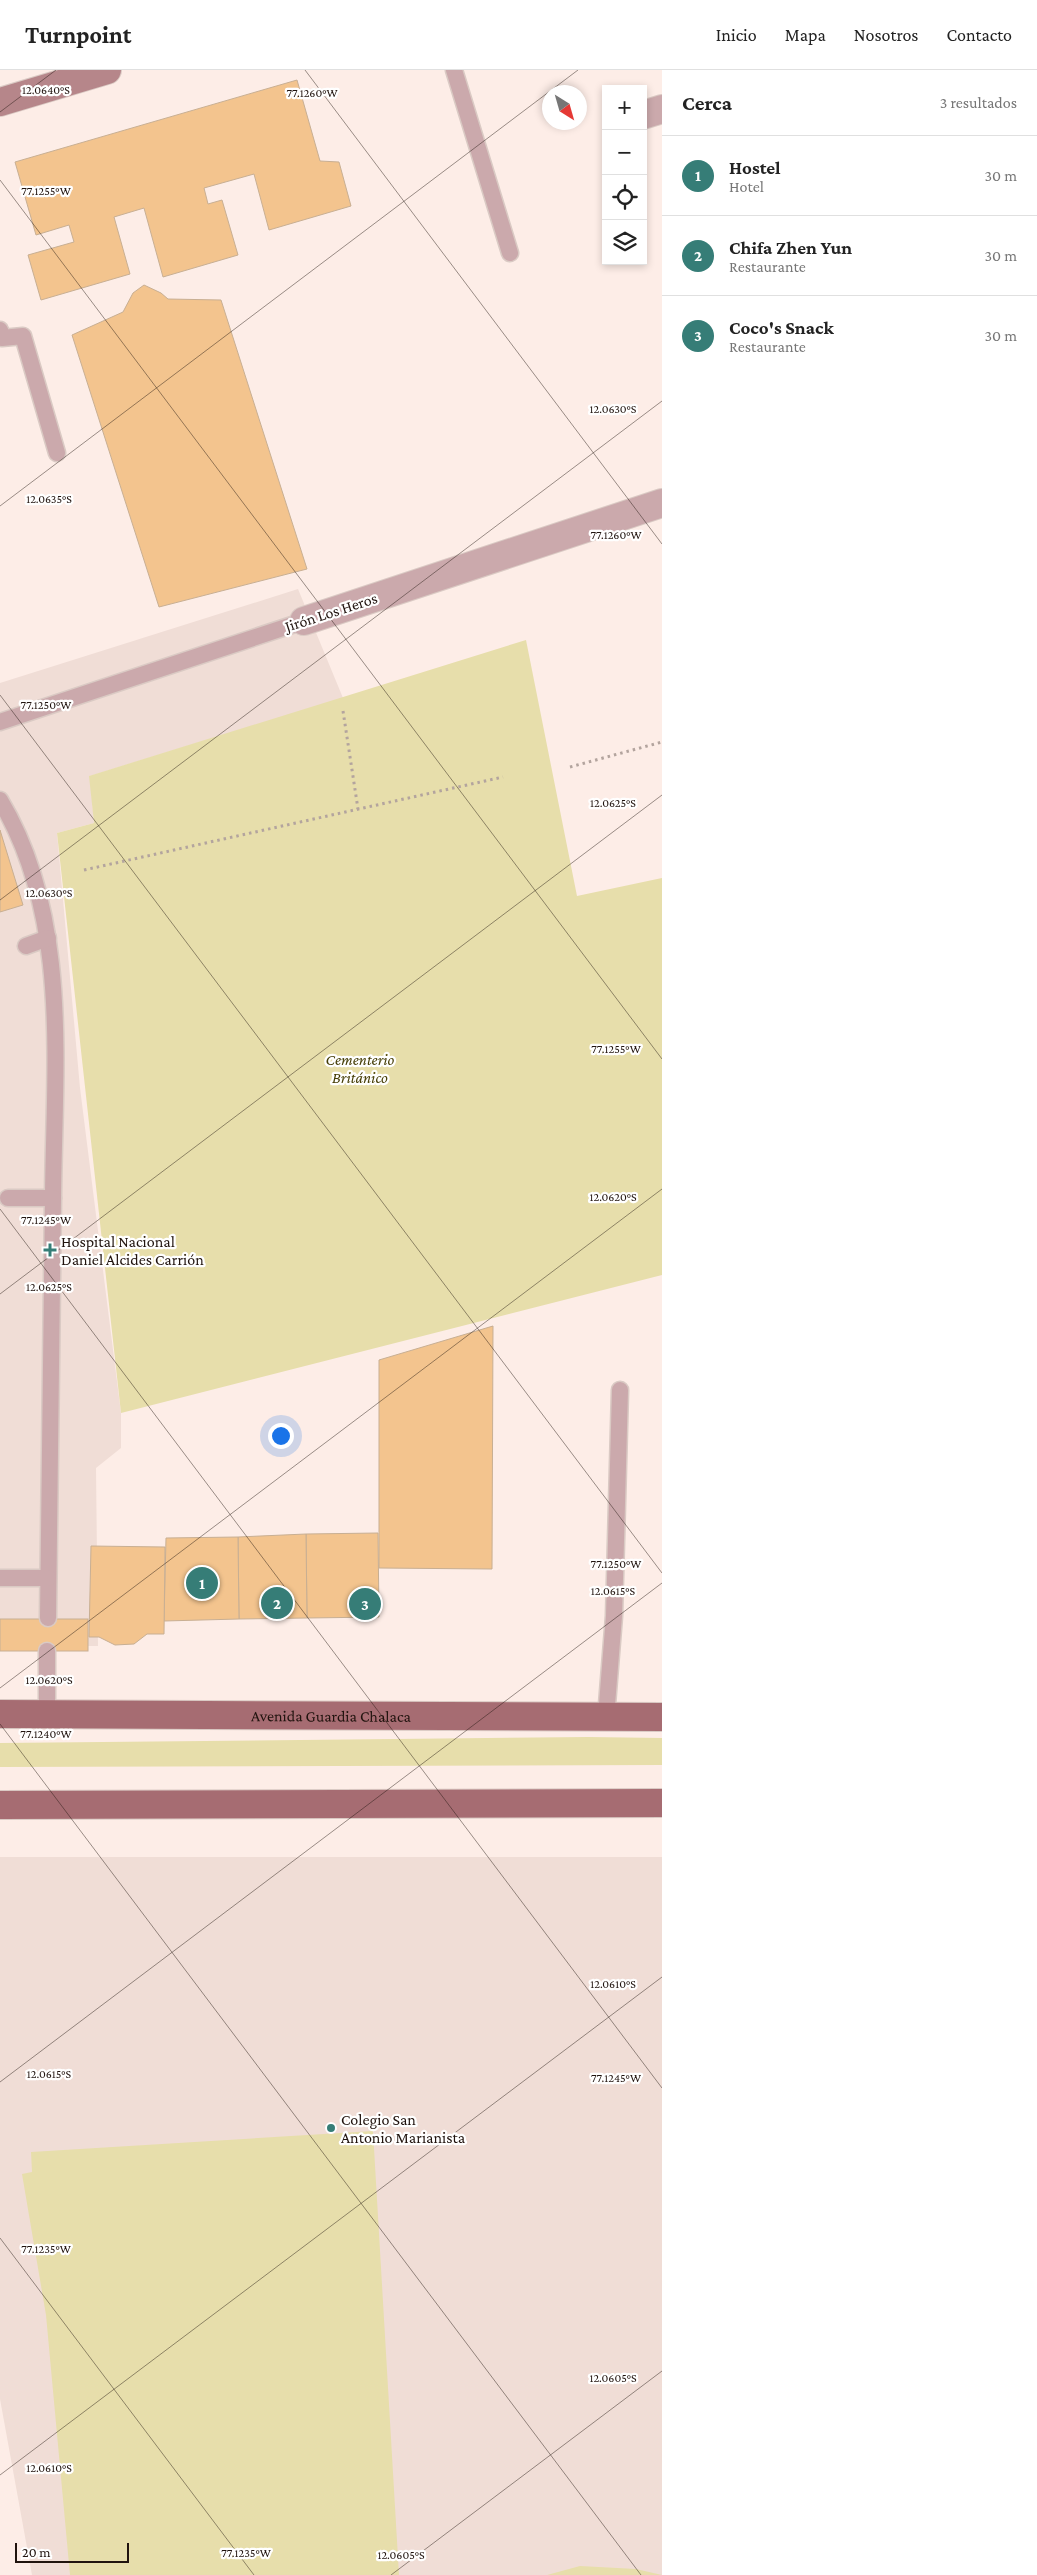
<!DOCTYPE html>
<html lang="es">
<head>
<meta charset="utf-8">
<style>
	:root { --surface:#fff; --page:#f6f6f6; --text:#222; --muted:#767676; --line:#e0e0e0; --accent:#367d77 }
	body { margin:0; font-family:"Crimson Pro",serif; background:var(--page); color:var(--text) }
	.controls { position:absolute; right:15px; top:15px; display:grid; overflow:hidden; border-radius:0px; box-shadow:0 2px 8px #0003 }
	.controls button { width:45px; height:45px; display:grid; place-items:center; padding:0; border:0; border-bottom:1px solid var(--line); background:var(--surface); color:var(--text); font:25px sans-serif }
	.compass { position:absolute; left:542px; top:15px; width:45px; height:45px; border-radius:50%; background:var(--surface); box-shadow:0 2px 8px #0003; rotate:143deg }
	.scale { position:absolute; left:15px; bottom:12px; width:114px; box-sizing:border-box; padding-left:5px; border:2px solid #20130e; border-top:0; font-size:14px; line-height:18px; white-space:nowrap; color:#20130e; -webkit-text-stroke:4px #fff; paint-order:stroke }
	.you { position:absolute; left:280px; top:1365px; width:18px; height:18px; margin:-12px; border:4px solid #fff; border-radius:50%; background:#1a73e8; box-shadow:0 0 0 8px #1a73e833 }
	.badge { display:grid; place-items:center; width:32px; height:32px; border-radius:50%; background:var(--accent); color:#fff; font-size:16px; font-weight:700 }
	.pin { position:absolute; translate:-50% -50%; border:2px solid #fff; box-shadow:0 1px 5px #0006 }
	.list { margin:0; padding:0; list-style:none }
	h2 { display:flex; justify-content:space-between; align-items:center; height:65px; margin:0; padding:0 20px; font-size:21px }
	h2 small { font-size:16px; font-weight:400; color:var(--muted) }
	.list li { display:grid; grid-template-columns:32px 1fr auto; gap:15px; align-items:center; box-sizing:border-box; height:80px; padding:0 20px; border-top:1px solid var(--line) }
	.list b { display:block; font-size:19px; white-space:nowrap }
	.list p { margin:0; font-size:16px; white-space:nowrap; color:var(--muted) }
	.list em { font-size:16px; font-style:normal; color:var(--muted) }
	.icon { flex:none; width:28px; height:28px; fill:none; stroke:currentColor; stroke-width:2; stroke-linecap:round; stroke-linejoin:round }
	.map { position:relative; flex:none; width:662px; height:2505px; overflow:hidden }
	header { display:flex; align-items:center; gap:30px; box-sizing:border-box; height:70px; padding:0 25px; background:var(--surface); border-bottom:1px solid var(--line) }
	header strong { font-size:24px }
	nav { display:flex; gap:28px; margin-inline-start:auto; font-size:18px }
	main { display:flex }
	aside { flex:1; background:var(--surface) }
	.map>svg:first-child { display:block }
</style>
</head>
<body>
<header>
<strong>Turnpoint</strong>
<nav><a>Inicio</a><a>Mapa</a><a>Nosotros</a><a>Contacto</a></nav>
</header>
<main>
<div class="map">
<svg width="662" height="2505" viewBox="0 0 662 2505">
	<rect width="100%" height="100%" fill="#fdede7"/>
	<!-- built -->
	<g fill="#f0ddd6">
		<polygon points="298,519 343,628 90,706 94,753 57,763 80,1018 121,1343 121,1378 96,1398 98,1576 0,1576 0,613"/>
		<polygon points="0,1787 662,1787 662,2505 32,2505 0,2329"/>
	</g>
	<!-- green -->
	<g fill="#e7deab">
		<polygon points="526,570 577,826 662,808 662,1205 121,1343 57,763 94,753 89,706"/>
		<polygon points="588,1667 662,1668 662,1695 0,1697 0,1673"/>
		<polygon points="373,2061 399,2505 70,2505 46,2245 22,2104 32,2102 31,2082"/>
		<polygon points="580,2496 636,2499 662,2505 547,2505"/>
	</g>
	<!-- building -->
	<g fill="#f3c48e" stroke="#c8af93">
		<polygon points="297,10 320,91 339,92 351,136 269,160 254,104 204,118 208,134 222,130 238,185 163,207 144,138 114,147 130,204 41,230 28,185 74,172 69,155 36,165 15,92"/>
		<polygon points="144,215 161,223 168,229 221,230 307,499 159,537 72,265 123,242 133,223"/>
		<polygon points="0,760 23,835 0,842"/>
		<polygon points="493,1256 492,1499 379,1498 379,1290"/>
		<polygon points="378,1463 379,1547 307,1548 306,1464"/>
		<polygon points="306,1464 307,1548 239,1549 238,1467"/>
		<polygon points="238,1467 239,1549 164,1551 166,1468"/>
		<polygon points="91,1476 165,1477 164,1564 147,1564 134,1574 115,1575 99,1567 89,1567"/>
		<rect x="0" y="1549" width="88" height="32"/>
	</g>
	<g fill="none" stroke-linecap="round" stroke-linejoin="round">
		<!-- lane casing -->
		<g stroke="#dacac4" stroke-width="19">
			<g id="lane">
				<polyline points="454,0 510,183"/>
				<polyline points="0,260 2,268 23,266 57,383"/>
				<polyline points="0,652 304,551"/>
				<path d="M0 730C71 848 54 997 53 1128"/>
				<polyline points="26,876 48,868"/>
				<polyline points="8,1128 53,1128 48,1548"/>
				<polyline points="0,1508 48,1508"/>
				<polyline points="47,1644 47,1581"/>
				<polyline points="606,1647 614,1546 620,1320"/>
			</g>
		</g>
		<!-- street casing -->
		<g stroke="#dacac4" stroke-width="30">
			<g id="street">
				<polyline points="643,45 662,39"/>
				<polyline points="304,551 662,433"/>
			</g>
		</g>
		<!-- secondary casing -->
		<g stroke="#dacac4" stroke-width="30">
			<polyline id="secondary" points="0,32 107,0"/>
		</g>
		<!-- primary casing -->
		<g stroke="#dacac4" stroke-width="30">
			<g id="primary">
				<path id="s1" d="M0 1644 662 1647"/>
				<polyline points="0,1735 662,1733"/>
			</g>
		</g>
		<!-- path -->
		<g stroke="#b3a49e" stroke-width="3" stroke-dasharray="2.5 4" stroke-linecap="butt">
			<polyline points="343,641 358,739"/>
			<polyline points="570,697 662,672"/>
			<polyline points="84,800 503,707"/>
		</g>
		<!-- lane -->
		<use href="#lane" stroke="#cba9ac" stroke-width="16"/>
		<!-- street -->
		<use href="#street" stroke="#cba9ac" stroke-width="28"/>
		<!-- secondary -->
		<use href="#secondary" stroke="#b6868a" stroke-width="28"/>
		<!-- primary -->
		<use href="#primary" stroke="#a66c72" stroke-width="28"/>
	</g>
	<!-- ticks -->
	<path fill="none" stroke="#20130e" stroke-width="1" stroke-opacity="0.45" d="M305 0 662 474M0 42 56 0M0 110 662 989M0 436 578 0M0 625 662 1503M0 830 662 331M0 1139 662 2018M0 1224 662 725M0 1618 662 1119M0 1654 641 2505M0 2012 662 1513M0 2168 254 2505M0 2405 662 1907M391 2505 662 2301"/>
	<!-- markers -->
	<g fill="#367d77" stroke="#fff" stroke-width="2">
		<path d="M47.5 1172.5h5v5h5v5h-5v5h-5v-5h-5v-5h5z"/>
		<circle cx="331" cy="2058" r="5"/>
	</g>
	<g text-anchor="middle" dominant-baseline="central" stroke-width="4.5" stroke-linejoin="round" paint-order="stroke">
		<!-- street labels -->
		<g font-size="16" fill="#20130e" stroke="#fff">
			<text transform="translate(331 542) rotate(-18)">Jirón Los Heros</text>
			<text stroke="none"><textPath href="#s1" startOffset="331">Avenida Guardia Chalaca</textPath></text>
		</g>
		<!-- park labels -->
		<g font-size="16" font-style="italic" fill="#453d05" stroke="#fff">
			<text x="360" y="989">Cementerio<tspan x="360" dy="18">Británico</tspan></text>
		</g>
		<!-- poi labels -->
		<g font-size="16" fill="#20130e" stroke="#fff" text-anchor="start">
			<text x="61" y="1171">Hospital Nacional<tspan x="61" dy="18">Daniel Alcides Carrión</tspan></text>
			<text x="341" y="2049">Colegio San<tspan x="341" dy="18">Antonio Marianista</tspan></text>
		</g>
	</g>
	<g font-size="12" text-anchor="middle" fill="#20130e" stroke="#fff" stroke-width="4.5" stroke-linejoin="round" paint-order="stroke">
		<text x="46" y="24">12.0640°S</text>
		<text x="312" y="27">77.1260°W</text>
		<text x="46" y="125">77.1255°W</text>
		<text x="613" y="343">12.0630°S</text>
		<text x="49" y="433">12.0635°S</text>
		<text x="616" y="469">77.1260°W</text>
		<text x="46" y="639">77.1250°W</text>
		<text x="613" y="737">12.0625°S</text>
		<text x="49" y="827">12.0630°S</text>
		<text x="616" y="983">77.1255°W</text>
		<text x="613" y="1131">12.0620°S</text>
		<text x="46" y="1154">77.1245°W</text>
		<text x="49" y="1221">12.0625°S</text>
		<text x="616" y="1498">77.1250°W</text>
		<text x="613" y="1525">12.0615°S</text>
		<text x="49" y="1614">12.0620°S</text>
		<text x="46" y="1668">77.1240°W</text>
		<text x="613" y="1918">12.0610°S</text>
		<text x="49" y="2008">12.0615°S</text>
		<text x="616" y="2012">77.1245°W</text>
		<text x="46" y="2183">77.1235°W</text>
		<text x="613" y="2312">12.0605°S</text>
		<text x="49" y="2402">12.0610°S</text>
		<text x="246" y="2487">77.1235°W</text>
		<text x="401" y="2489">12.0605°S</text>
	</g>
</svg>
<div class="controls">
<button>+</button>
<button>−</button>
<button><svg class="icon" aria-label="locate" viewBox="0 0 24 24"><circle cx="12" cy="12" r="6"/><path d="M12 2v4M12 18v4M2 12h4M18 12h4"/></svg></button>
<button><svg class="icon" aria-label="layers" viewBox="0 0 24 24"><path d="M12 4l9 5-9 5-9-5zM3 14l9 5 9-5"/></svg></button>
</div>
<svg class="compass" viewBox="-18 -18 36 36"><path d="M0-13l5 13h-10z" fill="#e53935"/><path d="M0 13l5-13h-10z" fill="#767676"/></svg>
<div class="scale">20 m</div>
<div class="you"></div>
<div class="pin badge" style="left:202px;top:1513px">1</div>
<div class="pin badge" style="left:277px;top:1533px">2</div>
<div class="pin badge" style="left:365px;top:1534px">3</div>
</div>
<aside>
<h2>Cerca<small>3 resultados</small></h2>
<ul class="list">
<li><span class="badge">1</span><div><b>Hostel</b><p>Hotel</p></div><em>30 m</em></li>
<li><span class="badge">2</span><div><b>Chifa Zhen Yun</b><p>Restaurante</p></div><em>30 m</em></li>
<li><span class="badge">3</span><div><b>Coco's Snack</b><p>Restaurante</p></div><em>30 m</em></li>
</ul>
</aside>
</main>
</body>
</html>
